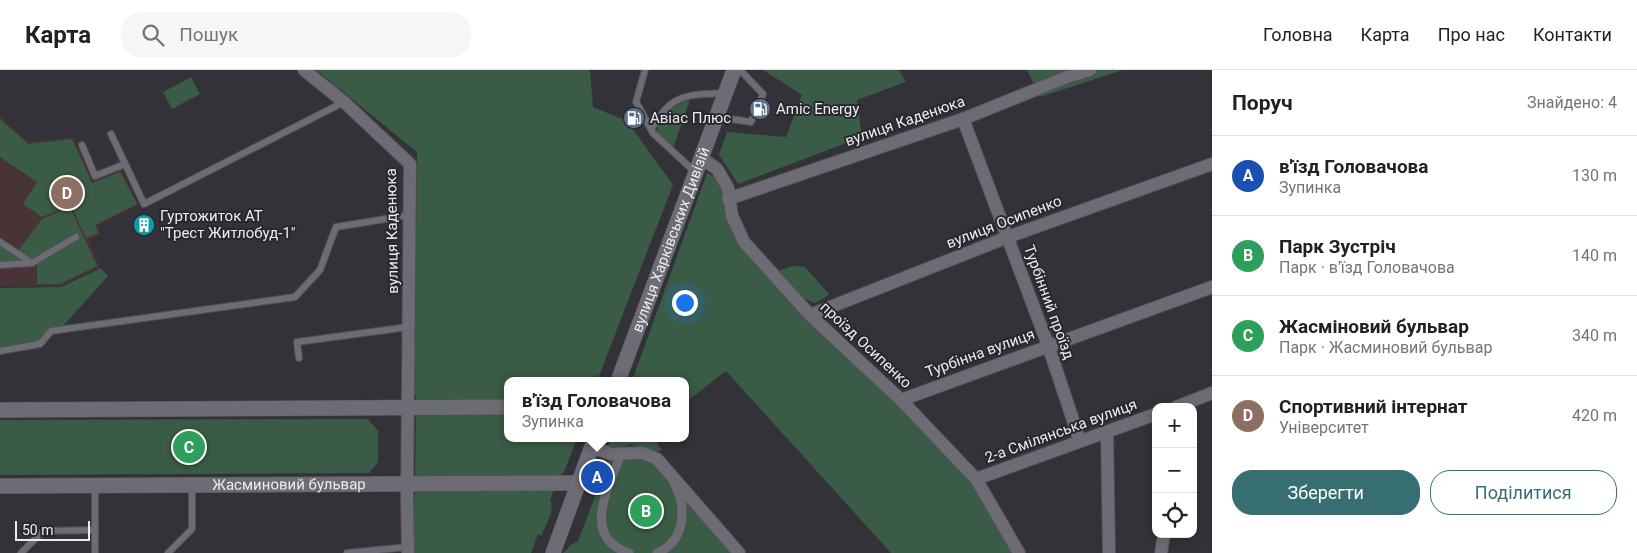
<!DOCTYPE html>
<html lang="uk">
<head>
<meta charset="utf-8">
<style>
	:root { --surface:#fff; --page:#f6f6f6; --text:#202124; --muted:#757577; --line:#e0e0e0; --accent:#366e72 }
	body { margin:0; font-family:Roboto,sans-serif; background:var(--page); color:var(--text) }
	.controls { position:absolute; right:15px; bottom:15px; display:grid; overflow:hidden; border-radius:10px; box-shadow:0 2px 12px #0003 }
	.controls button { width:45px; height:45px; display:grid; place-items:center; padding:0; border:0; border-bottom:1px solid var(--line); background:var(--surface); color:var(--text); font:25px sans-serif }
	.scale { position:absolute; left:15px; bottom:12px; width:75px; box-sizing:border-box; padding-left:5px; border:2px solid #ecebef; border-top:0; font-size:14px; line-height:18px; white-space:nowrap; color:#ecebef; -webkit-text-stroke:4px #28282e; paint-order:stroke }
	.you { position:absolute; left:684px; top:232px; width:18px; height:18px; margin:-12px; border:4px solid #fff; border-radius:50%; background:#1a73e8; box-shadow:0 0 0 8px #1a73e833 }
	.badge { display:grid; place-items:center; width:32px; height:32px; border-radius:50%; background:var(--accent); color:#fff; font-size:16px; font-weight:700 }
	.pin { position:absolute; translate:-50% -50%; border:2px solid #fff; box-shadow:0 1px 5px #0006 }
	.popup { position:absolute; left:504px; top:307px; width:185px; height:65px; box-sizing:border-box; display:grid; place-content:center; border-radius:10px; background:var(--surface); filter:drop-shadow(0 1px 4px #0005); font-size:16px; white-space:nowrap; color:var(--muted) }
	.popup b { font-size:19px; color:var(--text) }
	.popup::after { content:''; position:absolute; left:50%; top:100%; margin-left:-10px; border:10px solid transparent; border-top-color:var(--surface) }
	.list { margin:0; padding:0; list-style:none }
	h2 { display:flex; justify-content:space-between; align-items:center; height:65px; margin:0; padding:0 20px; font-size:21px }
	h2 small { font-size:16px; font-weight:400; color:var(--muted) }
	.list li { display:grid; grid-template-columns:32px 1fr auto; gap:15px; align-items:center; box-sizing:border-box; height:80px; padding:0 20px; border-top:1px solid var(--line) }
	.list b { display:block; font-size:19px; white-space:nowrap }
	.list p { margin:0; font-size:16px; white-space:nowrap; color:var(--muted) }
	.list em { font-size:16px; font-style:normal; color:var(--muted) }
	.actions { display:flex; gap:10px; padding:15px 20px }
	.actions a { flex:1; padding:11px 0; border:1px solid var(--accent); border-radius:20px; text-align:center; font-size:18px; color:var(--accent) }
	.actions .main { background:var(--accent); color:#fff }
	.icon { flex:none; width:28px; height:28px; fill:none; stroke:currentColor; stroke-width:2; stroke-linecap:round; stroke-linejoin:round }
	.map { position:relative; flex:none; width:1212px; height:483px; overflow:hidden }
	header { display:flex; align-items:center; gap:30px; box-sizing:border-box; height:70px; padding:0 25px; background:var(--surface); border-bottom:1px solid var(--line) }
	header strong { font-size:24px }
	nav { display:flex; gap:28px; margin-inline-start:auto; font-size:18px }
	.search { width:350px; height:45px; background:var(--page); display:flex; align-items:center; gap:12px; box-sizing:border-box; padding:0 18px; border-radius:20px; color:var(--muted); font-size:19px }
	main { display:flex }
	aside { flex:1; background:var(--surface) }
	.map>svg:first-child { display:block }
</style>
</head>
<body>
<header>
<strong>Карта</strong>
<div class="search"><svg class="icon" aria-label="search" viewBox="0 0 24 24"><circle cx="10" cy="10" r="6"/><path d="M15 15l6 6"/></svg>Пошук</div>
<nav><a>Головна</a><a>Карта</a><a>Про нас</a><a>Контакти</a></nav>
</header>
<main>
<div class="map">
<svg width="1212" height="483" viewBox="0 0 1212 483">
	<rect width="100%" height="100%" fill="#323238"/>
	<!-- education -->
	<polygon fill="#483437" points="0,46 28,72 73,67 93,111 121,99 139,135 98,156 101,164 89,170 100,197 60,216 0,216"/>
	<!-- green -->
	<g fill="#3a5b45">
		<path d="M316 0H590L593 37 627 51 673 115 597 311H508V368H577L564 402 558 408 550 430C556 440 545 456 541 466L538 464 531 483H404L413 450 415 420 416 326 414 322 417 82Z"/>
		<polygon points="763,0 899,0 906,12 857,30 862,67 738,114 719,85 727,62 786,67 802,25"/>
		<polygon points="1027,0 1123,0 1040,27"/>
		<polygon points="191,7 200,24 172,39 163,22"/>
		<path d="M690 30 673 78 657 62C657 46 676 33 690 30Z"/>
		<polygon points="0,49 28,74 72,69 92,113 120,102 137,134 95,155 98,163 86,168 71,135 42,147 23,134 37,112 0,87"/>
		<polygon points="707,103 720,110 734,158 777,201 793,196 805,197 829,224 826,227 815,233 800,227 970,408 1014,483 891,483 726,301 686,332 686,311 632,311"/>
		<polygon points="70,137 97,196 60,214 37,214 37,194 18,181 42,149"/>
		<polygon points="0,173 24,190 0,193"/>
		<polygon points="101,198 108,206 63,256 51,258 39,272 0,279 0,218 61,217"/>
		<polygon points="368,349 378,361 378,392 369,403 0,405 0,350"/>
		<polygon points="611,368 656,368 658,375 662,380 651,383 630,374 616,381 607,379"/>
		<polygon points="643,383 739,483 563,483 571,475 578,471 611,384"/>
	</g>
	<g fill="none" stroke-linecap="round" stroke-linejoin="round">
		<!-- service casing -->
		<g stroke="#515055" stroke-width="8">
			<g id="service">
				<polyline points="645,0 636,32 653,63 695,102"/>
				<polyline points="718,47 751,52 763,24 740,0"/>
				<path d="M651 59C658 49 666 35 678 30 691 23 711 24 725 23"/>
				<polyline points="111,64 144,134 344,32"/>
				<polyline points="82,75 95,106 125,94"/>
				<polyline points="0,172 32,193 76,167"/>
				<polyline points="0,195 32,193"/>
				<polyline points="0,281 40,274 51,261 295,227 320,200 336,157 410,145"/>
				<polyline points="299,288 297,272 408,257"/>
				<polyline points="95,416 95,483"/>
				<polyline points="21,483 43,461 95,460"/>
				<polyline points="168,483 192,459 192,416"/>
				<polyline points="347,483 408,477"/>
			</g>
		</g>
		<!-- pedestrian casing -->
		<g stroke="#515055" stroke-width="10">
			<g id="pedestrian">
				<path d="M621 384C609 416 580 467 629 483"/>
				<path d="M657 483C686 471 687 437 674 413"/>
			</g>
		</g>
		<!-- minor casing -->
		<g stroke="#515055" stroke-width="14">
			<g id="minor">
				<polyline points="304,0 344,32 410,94 407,428 408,483"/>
				<polyline points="963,49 1048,275 1080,371"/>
				<polyline points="701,88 717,99 728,118 732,146 744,172 810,245 901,330 976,409 1019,483"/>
				<polyline points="728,129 963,49 1067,7 1090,0"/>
				<polyline points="810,245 1008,167 1212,94"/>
				<polyline points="901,330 1212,217"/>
				<polyline points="1176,337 1212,323"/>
				<polyline points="1107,362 1109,483"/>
				<polyline points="592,377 611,384 643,383 657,389 739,483"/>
				<polyline points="976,409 1156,344"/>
				<polyline points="1161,483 1164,464"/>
			</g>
		</g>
		<!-- tertiary casing -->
		<g stroke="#515055" stroke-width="16">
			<g id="tertiary">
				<path id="s1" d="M618 311 734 0"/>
				<polyline points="0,340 508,337"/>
				<path id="s2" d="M0 416 578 413"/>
				<polyline points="553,483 595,368"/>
			</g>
		</g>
		<!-- service -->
		<use href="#service" stroke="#6d6c74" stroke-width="6"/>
		<!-- pedestrian -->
		<use href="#pedestrian" stroke="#6d6c74" stroke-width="9"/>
		<!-- minor -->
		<use href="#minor" stroke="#6d6c74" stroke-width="12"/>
		<!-- tertiary -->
		<use href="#tertiary" stroke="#6d6c74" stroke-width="15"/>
	</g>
	<!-- icons -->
	<defs>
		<g id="fuel-disc" transform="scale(1.125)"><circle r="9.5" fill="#5c6f8a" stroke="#28282e"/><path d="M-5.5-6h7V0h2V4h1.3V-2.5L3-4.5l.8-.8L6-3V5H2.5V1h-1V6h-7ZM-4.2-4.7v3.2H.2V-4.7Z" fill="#fff"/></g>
		<g id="building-disc" transform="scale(1.125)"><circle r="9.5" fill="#0f9aa8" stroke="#28282e"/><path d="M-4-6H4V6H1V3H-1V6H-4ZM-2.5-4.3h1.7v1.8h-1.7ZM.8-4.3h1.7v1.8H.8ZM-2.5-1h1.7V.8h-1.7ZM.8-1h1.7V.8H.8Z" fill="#fff"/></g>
	</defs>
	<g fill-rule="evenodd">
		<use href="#fuel-disc" x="760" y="39"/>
		<use href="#fuel-disc" x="634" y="48"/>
		<use href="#building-disc" x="144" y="155"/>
	</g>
	<g text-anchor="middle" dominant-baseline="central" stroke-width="4" stroke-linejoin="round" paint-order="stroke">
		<!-- poi labels -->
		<g font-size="15" fill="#ecebef" stroke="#28282e" text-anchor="start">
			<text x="776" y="39">Amic Energy</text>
			<text x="650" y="48">Авіас Плюс</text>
			<text x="160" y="146">Гуртожиток АТ<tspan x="160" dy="17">"Трест Житлобуд-1"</tspan></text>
		</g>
		<!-- street labels -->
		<g font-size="15" fill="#ecebef" stroke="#28282e">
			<text transform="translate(905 51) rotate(-19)">вулиця Каденюка</text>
			<text transform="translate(1004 152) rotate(-21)">вулиця Осипенко</text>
			<text transform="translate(392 161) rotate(-91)">вулиця Каденюка</text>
			<text stroke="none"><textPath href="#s1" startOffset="151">вулиця Харківських Дивізій</textPath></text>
			<text transform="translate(1049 232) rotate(70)">Турбінний проїзд</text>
			<text transform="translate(866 275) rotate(43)">проїзд Осипенко</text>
			<text transform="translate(980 283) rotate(-20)">Турбінна вулиця</text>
			<text transform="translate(1061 361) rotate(-20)">2-а Смілянська вулиця</text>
			<text stroke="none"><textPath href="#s2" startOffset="289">Жасминовий бульвар</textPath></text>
		</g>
	</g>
</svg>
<div class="controls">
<button>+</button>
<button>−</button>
<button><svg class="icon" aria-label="locate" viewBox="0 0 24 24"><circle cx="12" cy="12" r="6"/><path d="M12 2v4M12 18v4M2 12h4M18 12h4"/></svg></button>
</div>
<div class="scale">50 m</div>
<div class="you"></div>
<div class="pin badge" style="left:597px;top:407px;background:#1a4fb4">A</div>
<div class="popup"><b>в'їзд Головачова</b>Зупинка</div>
<div class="pin badge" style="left:646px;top:441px;background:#2e9e5b">B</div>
<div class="pin badge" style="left:189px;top:377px;background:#2e9e5b">C</div>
<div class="pin badge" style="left:67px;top:123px;background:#8d6e63">D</div>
</div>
<aside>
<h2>Поруч<small>Знайдено: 4</small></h2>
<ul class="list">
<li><span class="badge" style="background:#1a4fb4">A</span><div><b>в'їзд Головачова</b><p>Зупинка</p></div><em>130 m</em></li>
<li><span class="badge" style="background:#2e9e5b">B</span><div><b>Парк Зустріч</b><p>Парк · в'їзд Головачова</p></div><em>140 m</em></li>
<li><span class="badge" style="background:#2e9e5b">C</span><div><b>Жасміновий бульвар</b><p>Парк · Жасминовий бульвар</p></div><em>340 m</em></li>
<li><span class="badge" style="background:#8d6e63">D</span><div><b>Спортивний інтернат</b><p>Університет</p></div><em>420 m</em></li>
</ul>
<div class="actions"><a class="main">Зберегти</a><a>Поділитися</a></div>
</aside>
</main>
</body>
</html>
